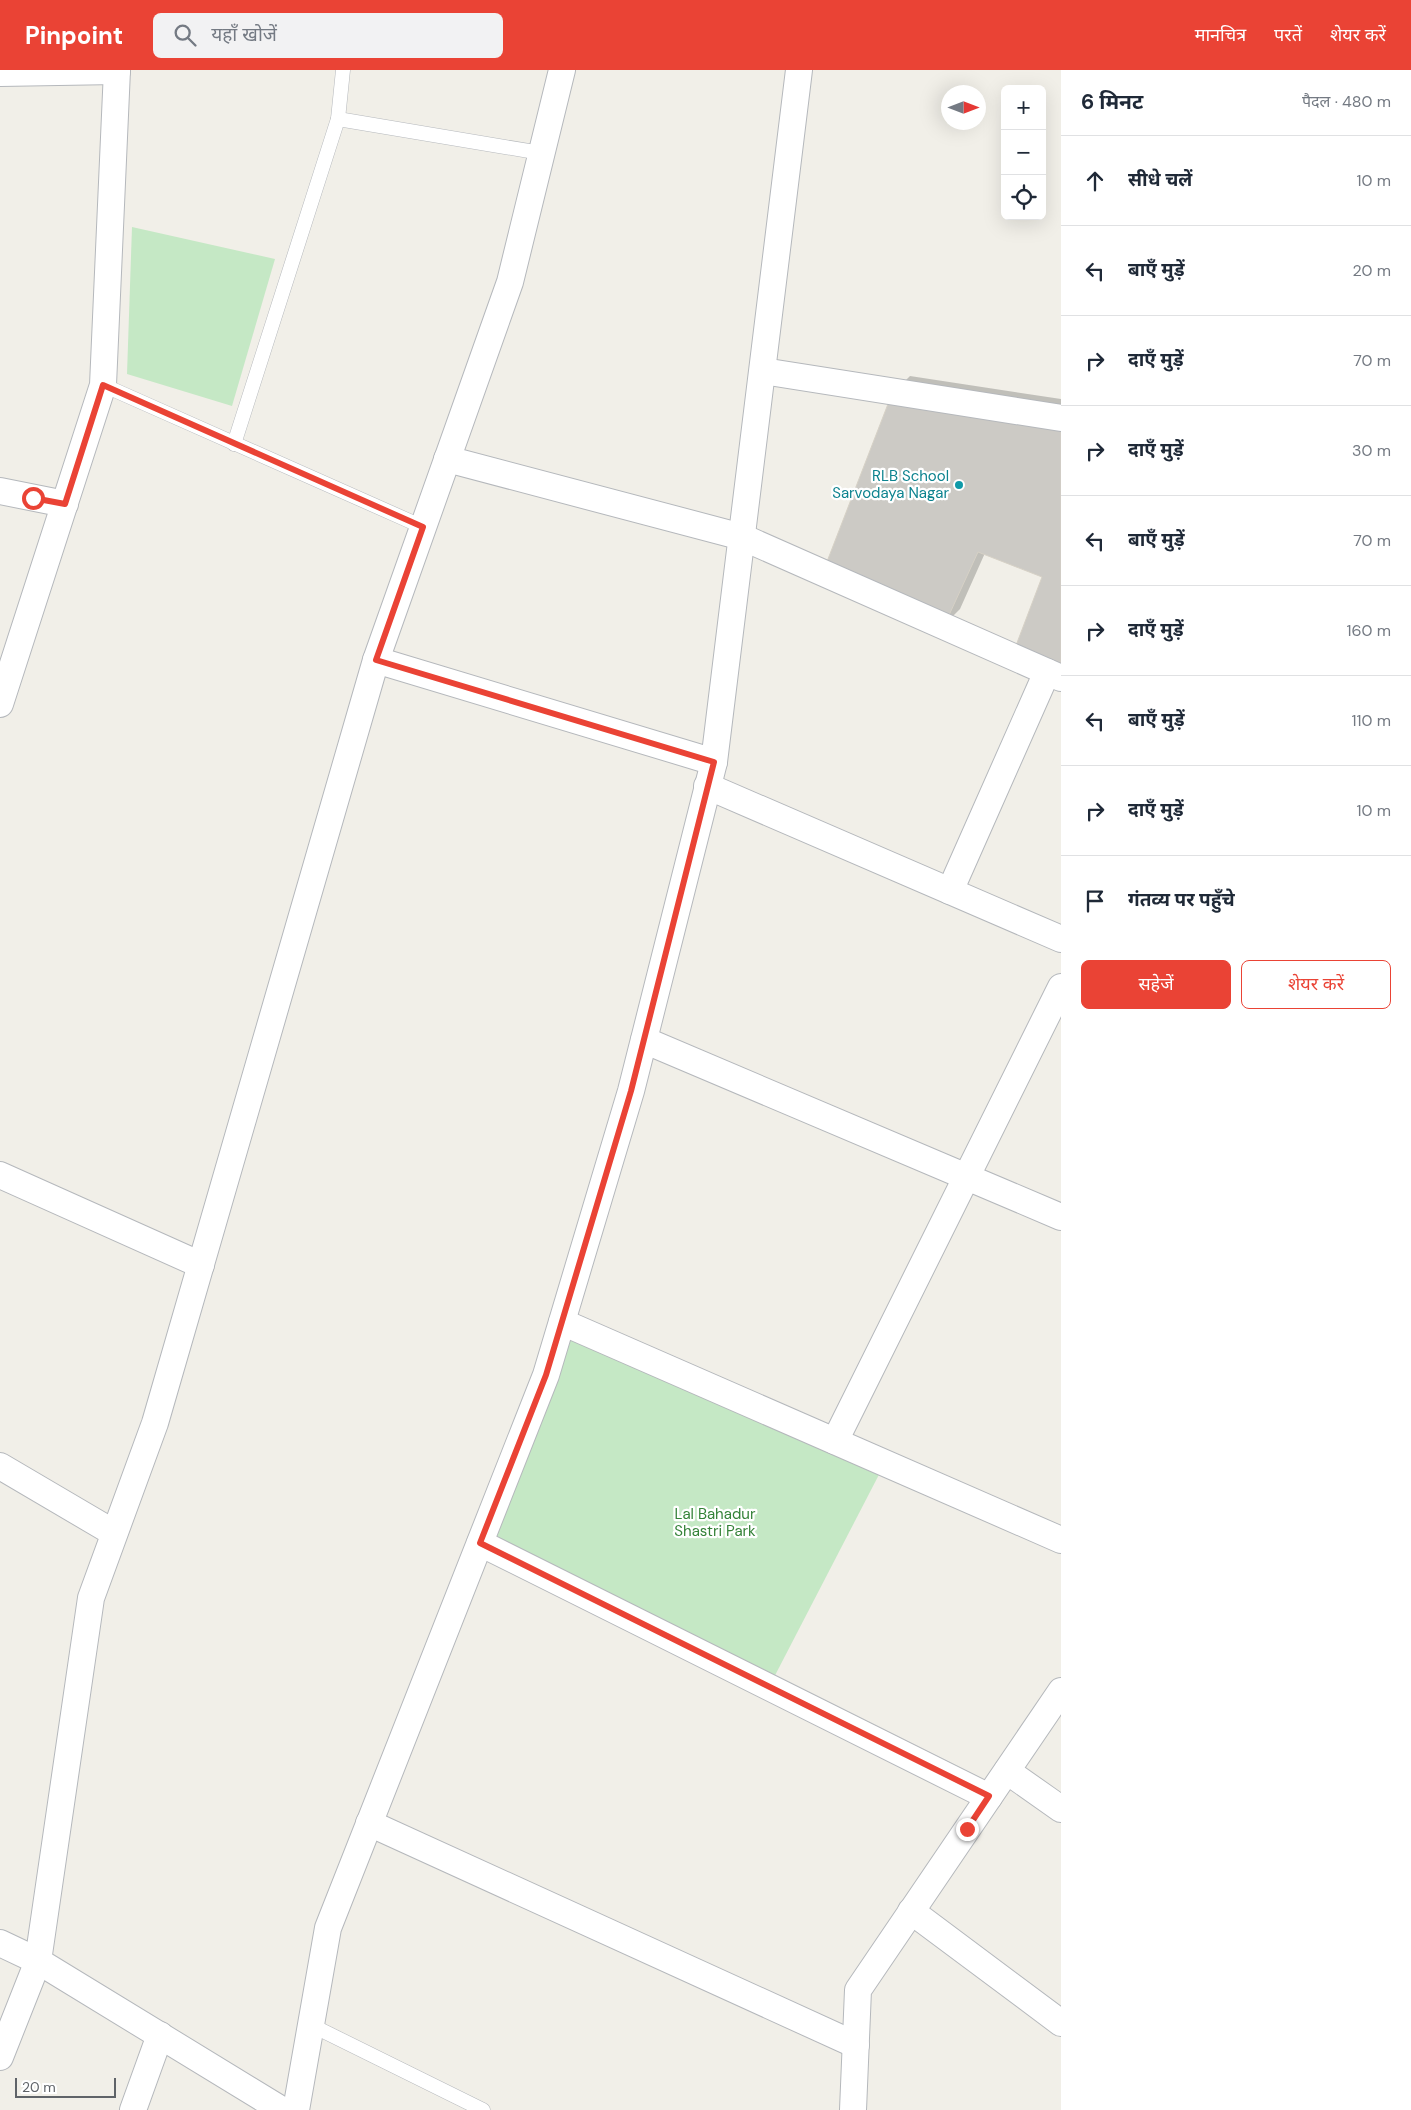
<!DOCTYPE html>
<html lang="hi">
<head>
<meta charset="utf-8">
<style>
	:root { --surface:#fff; --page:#f2f2f3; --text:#1f2937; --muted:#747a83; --line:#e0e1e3; --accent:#ea4335 }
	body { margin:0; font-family:"DM Sans","Noto Sans Devanagari",sans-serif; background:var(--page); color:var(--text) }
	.controls { position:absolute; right:15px; top:15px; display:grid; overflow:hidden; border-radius:8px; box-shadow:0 5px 20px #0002 }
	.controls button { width:45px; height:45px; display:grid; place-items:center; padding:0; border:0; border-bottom:1px solid var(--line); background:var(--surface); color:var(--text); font:25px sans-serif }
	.compass { position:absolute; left:941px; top:15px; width:45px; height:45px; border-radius:50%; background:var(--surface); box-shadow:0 5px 20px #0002; rotate:90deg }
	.scale { position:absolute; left:15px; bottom:12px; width:101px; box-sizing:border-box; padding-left:5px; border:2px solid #5f6368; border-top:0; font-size:14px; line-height:18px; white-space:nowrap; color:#5f6368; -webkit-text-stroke:4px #fff; paint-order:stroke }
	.stop { position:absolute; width:15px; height:15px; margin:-11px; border:4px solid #ea4335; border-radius:50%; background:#fff }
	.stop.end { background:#ea4335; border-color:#fff; box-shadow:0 1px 5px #0008 }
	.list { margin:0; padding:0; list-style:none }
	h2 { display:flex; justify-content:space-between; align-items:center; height:65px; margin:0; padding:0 20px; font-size:21px }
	h2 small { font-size:16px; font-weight:400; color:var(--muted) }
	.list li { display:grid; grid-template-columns:32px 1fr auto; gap:15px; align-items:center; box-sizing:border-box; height:90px; padding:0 20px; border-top:1px solid var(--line) }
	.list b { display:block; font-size:19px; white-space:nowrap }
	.list em { font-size:16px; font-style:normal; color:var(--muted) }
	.actions { display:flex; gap:10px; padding:15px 20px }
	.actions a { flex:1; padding:11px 0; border:1px solid var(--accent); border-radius:8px; text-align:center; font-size:18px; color:var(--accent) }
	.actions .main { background:var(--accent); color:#fff }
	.icon { flex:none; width:28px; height:28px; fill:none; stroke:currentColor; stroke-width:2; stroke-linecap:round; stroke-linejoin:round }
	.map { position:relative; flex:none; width:1061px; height:2040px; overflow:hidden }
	header { display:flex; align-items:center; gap:30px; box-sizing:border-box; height:70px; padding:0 25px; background:var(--accent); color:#fff }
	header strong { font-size:24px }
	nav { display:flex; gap:28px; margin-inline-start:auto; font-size:18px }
	.search { width:350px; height:45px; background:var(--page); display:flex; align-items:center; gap:12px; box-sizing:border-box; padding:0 18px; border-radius:8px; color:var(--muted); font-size:19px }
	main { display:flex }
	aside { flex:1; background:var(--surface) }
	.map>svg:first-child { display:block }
</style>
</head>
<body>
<header>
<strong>Pinpoint</strong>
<div class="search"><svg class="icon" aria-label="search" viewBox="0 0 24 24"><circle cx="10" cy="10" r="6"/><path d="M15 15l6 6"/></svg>यहाँ खोजें</div>
<nav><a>मानचित्र</a><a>परतें</a><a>शेयर करें</a></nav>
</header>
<main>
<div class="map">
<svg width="1061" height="2040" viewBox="0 0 1061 2040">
	<rect width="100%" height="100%" fill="#f1efe8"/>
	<!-- green -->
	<g fill="#c5e8c5">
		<polygon points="132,157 275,189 232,336 127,304"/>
		<polygon points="562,1252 885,1393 769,1617 480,1473"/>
	</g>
	<!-- shadow -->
	<polygon fill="#0003" points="910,306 1061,329 1061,606 1043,507 985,483 960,539 944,555 894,322"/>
	<!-- building -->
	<polygon fill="#cccac5" stroke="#d6d1c6" points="893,321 1061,348 1061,608 1012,586 1042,507 978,482 944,556 823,502"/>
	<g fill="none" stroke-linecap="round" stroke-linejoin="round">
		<!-- service casing -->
		<g stroke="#b5b8bc" stroke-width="15">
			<g id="service">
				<polyline points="338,49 541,83"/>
				<polyline points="103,315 423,457"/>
				<polyline points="234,374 338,49 343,0"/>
				<polyline points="311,1955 483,2040"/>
			</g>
		</g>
		<!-- minor casing -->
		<g stroke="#b5b8bc" stroke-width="28">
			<g id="minor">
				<polyline points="0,3 117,1"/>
				<polyline points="763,301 1061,348"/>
				<polyline points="447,389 742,467 1061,608"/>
				<polyline points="0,421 65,434"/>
				<polyline points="376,590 714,692"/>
				<polyline points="0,634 103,315 117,0"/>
				<polyline points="707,716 1061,869"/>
				<polyline points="950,821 1047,602"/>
				<polyline points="644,970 1061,1147"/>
				<polyline points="0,1105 201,1195"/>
				<polyline points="562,1252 1061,1470"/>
				<polyline points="835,1371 1061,917"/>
				<polyline points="0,1396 114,1463"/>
				<polyline points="480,1473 989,1727"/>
				<polyline points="1007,1701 1061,1739"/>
				<polyline points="369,1753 856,1975"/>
				<polyline points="911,1841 1061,1953"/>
				<polyline points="0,1873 38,1891 282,2040"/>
				<polyline points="0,1987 38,1891 91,1528 155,1353 376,590 510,212 562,0"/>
				<polyline points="133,2040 160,1965"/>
				<polyline points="296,2040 328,1858 546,1305 631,1021 714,692 799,0"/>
				<polyline points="853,2040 858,1920 1061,1621"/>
			</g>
		</g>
		<!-- service -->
		<use href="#service" stroke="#fff" stroke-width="14"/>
		<!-- minor -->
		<use href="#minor" stroke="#fff" stroke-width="26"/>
	</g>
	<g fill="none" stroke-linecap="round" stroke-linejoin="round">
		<!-- route -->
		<polyline stroke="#ea4335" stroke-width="6" points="33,428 65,434 103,315 423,457 376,590 714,692 631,1021 546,1305 480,1473 989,1726 967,1759"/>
	</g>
	<!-- markers -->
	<circle fill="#0f9aa8" stroke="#fff" stroke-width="2" cx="959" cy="415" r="5"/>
	<g text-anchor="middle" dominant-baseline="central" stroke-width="4.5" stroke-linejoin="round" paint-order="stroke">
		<!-- culture labels -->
		<g font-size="15" fill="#0d838f" stroke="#fff" text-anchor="end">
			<text x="949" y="406">RLB School<tspan x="949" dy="17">Sarvodaya Nagar</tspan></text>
		</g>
		<!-- park labels -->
		<g font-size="15" fill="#348238" stroke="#fff">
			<text x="715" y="1444">Lal Bahadur<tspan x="715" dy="17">Shastri Park</tspan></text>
		</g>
	</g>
</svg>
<div class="controls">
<button>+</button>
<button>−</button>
<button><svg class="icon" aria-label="locate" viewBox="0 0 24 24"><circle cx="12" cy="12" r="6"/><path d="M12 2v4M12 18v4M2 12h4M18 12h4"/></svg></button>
</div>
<svg class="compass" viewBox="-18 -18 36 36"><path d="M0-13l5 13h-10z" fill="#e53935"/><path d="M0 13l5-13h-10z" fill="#747a83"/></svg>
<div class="scale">20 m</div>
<div class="stop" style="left:33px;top:428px"></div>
<div class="stop end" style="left:967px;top:1759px"></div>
</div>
<aside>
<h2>6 मिनट<small>पैदल · 480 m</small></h2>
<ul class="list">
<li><svg class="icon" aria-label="ahead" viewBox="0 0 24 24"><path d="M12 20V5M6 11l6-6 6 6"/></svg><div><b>सीधे चलें</b></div><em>10 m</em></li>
<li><svg class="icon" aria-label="left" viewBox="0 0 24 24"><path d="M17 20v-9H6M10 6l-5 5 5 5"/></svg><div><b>बाएँ मुड़ें</b></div><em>20 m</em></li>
<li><svg class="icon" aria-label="right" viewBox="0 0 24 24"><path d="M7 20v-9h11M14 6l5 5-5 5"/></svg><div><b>दाएँ मुड़ें</b></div><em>70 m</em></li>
<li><svg class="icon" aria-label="right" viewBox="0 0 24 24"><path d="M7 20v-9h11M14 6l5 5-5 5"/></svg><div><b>दाएँ मुड़ें</b></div><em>30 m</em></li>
<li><svg class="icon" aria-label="left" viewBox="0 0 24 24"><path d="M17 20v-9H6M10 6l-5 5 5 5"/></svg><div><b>बाएँ मुड़ें</b></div><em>70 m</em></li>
<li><svg class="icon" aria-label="right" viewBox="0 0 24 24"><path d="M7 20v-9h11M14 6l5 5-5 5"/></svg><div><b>दाएँ मुड़ें</b></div><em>160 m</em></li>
<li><svg class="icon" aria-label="left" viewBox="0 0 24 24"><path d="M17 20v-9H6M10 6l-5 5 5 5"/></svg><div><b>बाएँ मुड़ें</b></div><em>110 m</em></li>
<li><svg class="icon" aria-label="right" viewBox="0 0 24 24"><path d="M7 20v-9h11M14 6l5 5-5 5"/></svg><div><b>दाएँ मुड़ें</b></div><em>10 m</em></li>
<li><svg class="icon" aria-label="arrive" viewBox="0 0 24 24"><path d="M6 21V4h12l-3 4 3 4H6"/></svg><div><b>गंतव्य पर पहुँचे</b></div></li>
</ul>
<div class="actions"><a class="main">सहेजें</a><a>शेयर करें</a></div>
</aside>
</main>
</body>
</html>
